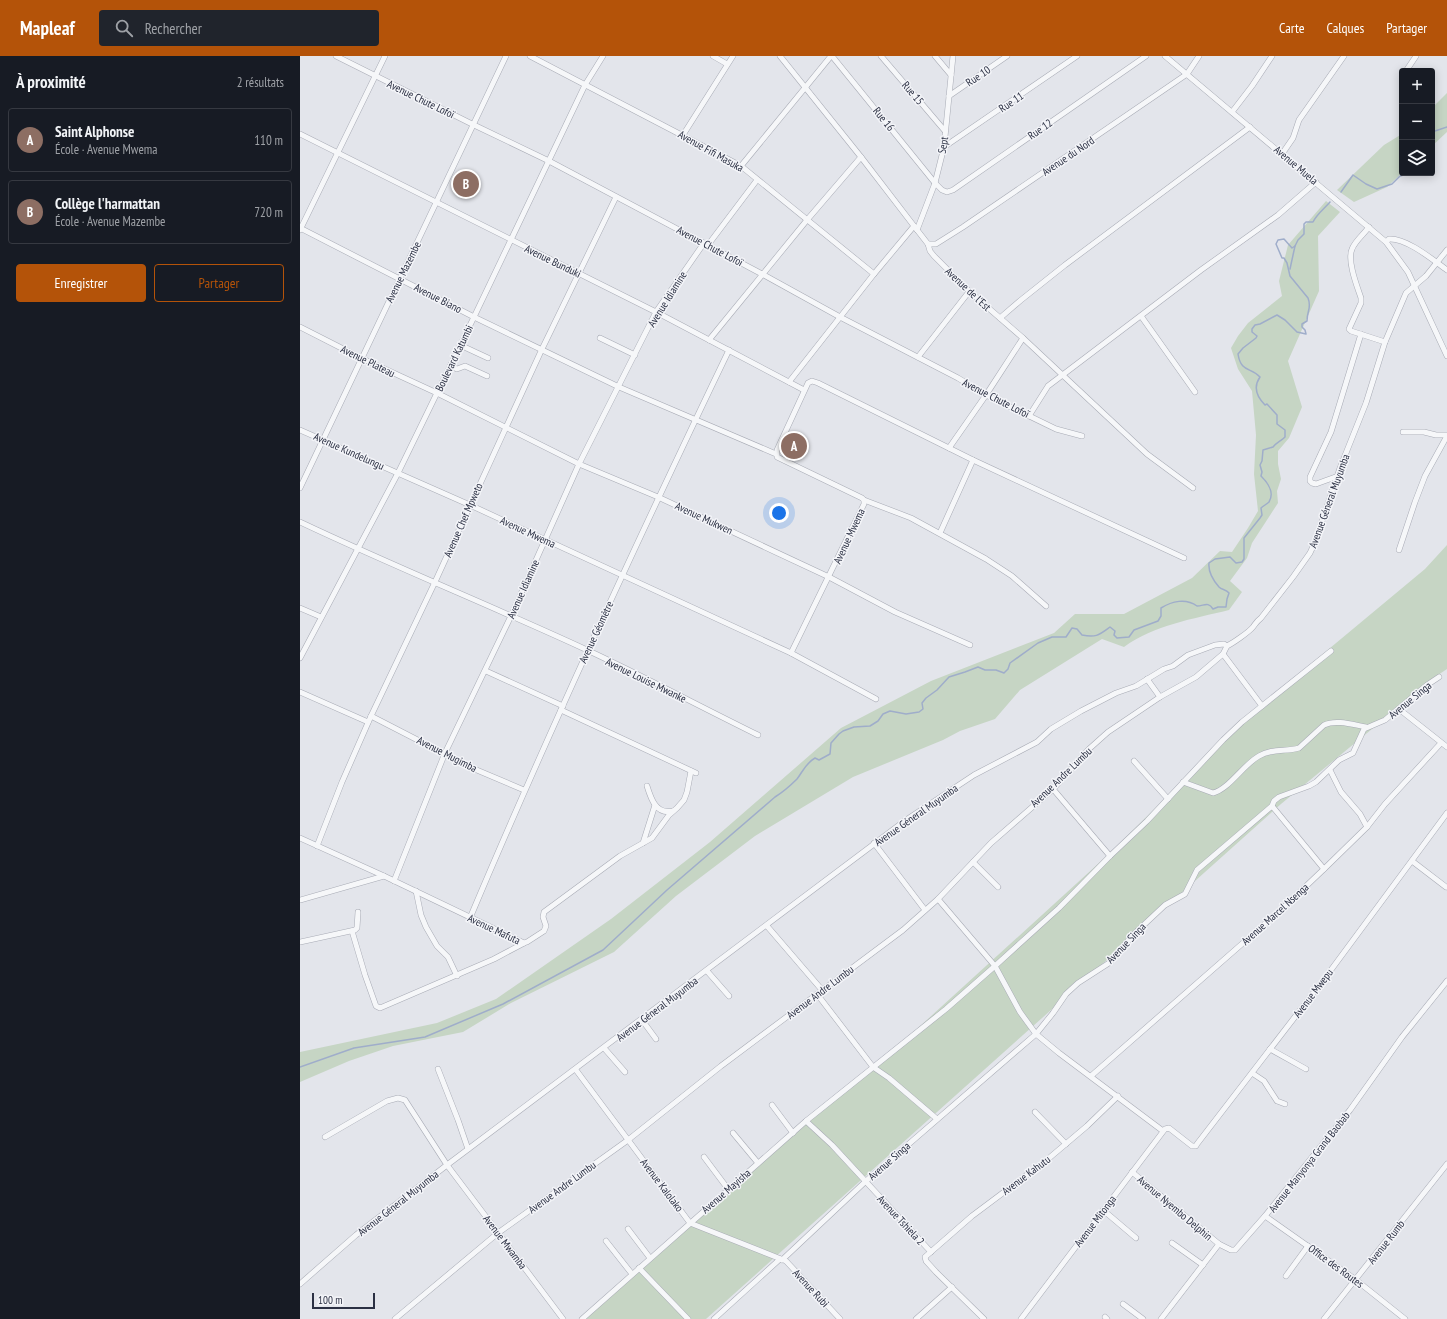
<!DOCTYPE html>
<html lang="fr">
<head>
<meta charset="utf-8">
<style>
	:root { --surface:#171b24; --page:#20242c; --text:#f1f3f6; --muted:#9ea1a6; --line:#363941; --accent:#b45309 }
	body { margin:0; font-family:"PT Sans Narrow",sans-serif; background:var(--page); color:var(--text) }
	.controls { position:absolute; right:12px; top:12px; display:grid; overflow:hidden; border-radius:4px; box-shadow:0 2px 10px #0003 }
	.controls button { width:36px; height:36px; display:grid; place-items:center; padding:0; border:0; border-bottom:1px solid var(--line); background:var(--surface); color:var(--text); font:20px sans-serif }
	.scale { position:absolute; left:12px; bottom:10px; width:63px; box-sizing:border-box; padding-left:4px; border:2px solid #2b3043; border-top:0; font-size:11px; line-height:14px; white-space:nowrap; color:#2b3043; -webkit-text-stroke:3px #f3f4f8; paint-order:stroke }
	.you { position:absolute; left:479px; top:457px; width:14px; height:14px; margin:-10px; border:3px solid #fff; border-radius:50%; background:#1a73e8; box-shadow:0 0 0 6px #1a73e833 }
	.badge { display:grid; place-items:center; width:26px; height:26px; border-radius:50%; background:var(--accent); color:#fff; font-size:13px; font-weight:700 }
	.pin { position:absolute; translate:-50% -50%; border:2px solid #fff; box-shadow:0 1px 4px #0006 }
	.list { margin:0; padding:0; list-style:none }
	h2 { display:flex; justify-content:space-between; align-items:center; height:52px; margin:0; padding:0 16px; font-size:17px }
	h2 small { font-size:13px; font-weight:400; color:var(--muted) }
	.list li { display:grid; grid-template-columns:26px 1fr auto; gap:12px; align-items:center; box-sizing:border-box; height:64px; margin:0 8px 8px; padding:0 8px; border:1px solid var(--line); border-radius:4px }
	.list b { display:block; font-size:15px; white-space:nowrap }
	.list p { margin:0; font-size:13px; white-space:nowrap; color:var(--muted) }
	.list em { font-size:13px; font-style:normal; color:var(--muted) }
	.actions { display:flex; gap:8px; padding:12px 16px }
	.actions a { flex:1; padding:9px 0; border:1px solid var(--accent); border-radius:4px; text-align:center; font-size:14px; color:var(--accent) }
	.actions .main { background:var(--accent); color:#fff }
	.icon { flex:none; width:22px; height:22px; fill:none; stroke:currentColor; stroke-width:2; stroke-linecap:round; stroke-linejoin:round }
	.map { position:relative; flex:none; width:1147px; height:1263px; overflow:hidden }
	header { display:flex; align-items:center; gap:24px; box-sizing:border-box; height:56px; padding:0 20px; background:var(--accent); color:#fff }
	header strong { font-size:19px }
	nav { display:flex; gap:22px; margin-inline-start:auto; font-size:14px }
	.search { width:280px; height:36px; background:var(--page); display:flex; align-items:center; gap:10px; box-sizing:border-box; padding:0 14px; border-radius:4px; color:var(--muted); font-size:15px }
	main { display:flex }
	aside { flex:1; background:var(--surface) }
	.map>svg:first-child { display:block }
</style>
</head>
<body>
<header>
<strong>Mapleaf</strong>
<div class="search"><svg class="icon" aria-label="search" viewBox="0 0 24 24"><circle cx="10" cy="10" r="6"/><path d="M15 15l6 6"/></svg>Rechercher</div>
<nav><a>Carte</a><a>Calques</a><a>Partager</a></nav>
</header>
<main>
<aside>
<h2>À proximité<small>2 résultats</small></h2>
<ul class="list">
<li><span class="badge" style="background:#8d6e63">A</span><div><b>Saint Alphonse</b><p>École · Avenue Mwema</p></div><em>110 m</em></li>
<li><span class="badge" style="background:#8d6e63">B</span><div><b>Collège l'harmattan</b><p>École · Avenue Mazembe</p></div><em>720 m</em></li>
</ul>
<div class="actions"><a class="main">Enregistrer</a><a>Partager</a></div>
</aside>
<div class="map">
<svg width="1147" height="1263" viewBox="0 0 1147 1263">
	<rect width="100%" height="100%" fill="#e3e5eb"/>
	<!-- green -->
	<g fill="#c6d5c4">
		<polygon points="1147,37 1147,76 1132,90 1132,52"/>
		<polygon points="1102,78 1102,117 1087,131 1054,146 1037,134 1084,89"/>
		<path d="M1026 145 1040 156 1018 180 1019 235 988 305 1002 351 989 382 978 395V408L981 423 977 435 978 447 952 487 947 502 930 525 942 536 929 554C893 563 854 569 824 591L802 583 720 634 695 663 660 675 643 684 553 721 455 780 376 840 314 896 211 947 163 976 93 990 49 1005 0 1026V996L137 967 196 943 311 863 410 786 541 672 631 625 754 577 775 558H824L892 522 920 495 932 496 948 472 958 455 954 418 956 379 952 335 938 313 931 292 938 280 948 267 982 240 979 225 988 189Z"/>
		<polygon points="1147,489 1147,613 1135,621 981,748 406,1263 282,1263 338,1213 618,972 811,796 946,662 1125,513"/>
	</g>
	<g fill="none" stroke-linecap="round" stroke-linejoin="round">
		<!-- stream -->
		<g stroke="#9fadca" stroke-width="1.5">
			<polyline points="1132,76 1147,71"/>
			<polyline points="1041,136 1053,119 1066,128 1077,133 1092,128 1100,120 1111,117"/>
			<polyline points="990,213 995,190"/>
			<path d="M0 1011 54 992 125 981 203 948 303 894 367 834 475 741C483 736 490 730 497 723 503 715 506 707 515 702L519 704 530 698 531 687 539 678 543 675 554 671 570 670 578 665 583 658 590 655 606 658 619 656 623 653 622 647 626 642 637 634 649 621 665 616 678 611 685 614H696L704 617 708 613 710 607 738 587 752 581H766L772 572 777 573 782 579C796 582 799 579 810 571L815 575 814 579 817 582 829 581 834 574 858 565 861 560V552C872 545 886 542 897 550 904 550 908 545 913 553L918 551H926L927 543 929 537C926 533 922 534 919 531 913 524 908 516 909 507L915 503 930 501 936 507 942 506 944 503V482L960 462 962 459 961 452C963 450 967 448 969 446 975 436 968 427 961 420L962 416 960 409 962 405 963 394 973 391C976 387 981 385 985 381V374L977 368V359L967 348 965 349C957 341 953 331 960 321 951 311 941 317 938 298L943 292 956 282 957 280 952 276V273L955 269 960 268 977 259 985 264 997 276 1006 278 1005 274 1002 271V268L1007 265C1007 254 1012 252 1008 242L990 220 987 207 984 202H982L976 188 978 184 984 183 992 192 995 190 998 184 1004 178V168L1006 166H1013C1017 158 1024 153 1030 146"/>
		</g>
		<!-- minor casing -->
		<g stroke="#a8abb5" stroke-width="6">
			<g id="minor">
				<polyline points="36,0 174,69 249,105 462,218 540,261 658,322 686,339 756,373 782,380"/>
				<polyline points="230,0 441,110 574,218"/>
				<polyline points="413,0 427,8"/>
				<polyline points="480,0 561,101 614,170 628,188 630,195 634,200 670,236 723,282 847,398 893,432"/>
				<polyline points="532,0 635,127 642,134 647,136 653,134 846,0"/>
				<polyline points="581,0 645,75"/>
				<polyline points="635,0 651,19"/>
				<polyline points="865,0 1086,186 1108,216 1147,300"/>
				<polyline points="1106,15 1116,0"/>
				<polyline points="649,40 707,0"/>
				<polyline points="932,56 952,30 972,0"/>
				<polyline points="0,78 356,256 504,334"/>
				<polyline points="383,79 433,0"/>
				<polyline points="644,91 777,0"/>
				<polyline points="982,98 993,82 999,64 1044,0"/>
				<polyline points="441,110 531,0"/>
				<path d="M1069 171C1064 178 1055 185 1052 193 1047 205 1057 230 1061 242V247L1049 273 1051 275 1085 286"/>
				<polyline points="0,172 174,261 319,331 476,398"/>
				<polyline points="0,174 85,0"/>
				<polyline points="617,174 635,127 644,91 653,0"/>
				<path d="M1086 186 1089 183C1107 182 1133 204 1147 214"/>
				<polyline points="628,188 636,188 663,171 887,18 899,0"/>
				<polyline points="408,189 457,124"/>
				<polyline points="841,260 895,336"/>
				<polyline points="700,262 721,244 765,209 950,71"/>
				<polyline points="0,271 61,302 137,337 279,408 358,441 529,521 595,556 670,589"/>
				<polyline points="300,282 335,299"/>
				<polyline points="409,284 507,164 561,101"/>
				<polyline points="160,289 188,302"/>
				<polyline points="618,301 668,237 670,236"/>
				<polyline points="150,310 157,313 165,310 187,320"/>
				<polyline points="489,326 574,218 614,170"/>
				<polyline points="729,360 748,330 901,214 978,159 1016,126"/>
				<polyline points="0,374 170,449 491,597 576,643"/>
				<polyline points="1103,376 1124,376 1136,379 1147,379"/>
				<polyline points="649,392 686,339 723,282"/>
				<polyline points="1038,420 1016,428 1012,427 1010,425 1010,421 1031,376 1061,278"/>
				<polyline points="0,432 206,0"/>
				<path d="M0 466C95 511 192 550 287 594 345 621 401 651 458 679"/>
				<polyline points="640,477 673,404"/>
				<polyline points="1099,494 1115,446 1125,420 1147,380"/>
				<polyline points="746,550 712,520 686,503 611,462 564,444 562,442 477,401 477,394 508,327 512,325 518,327 673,404 884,502"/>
				<polyline points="0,552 21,561"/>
				<polyline points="491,597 564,448 564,444"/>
				<polyline points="923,598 962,650"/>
				<polyline points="0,602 98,417 174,261 285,29 303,0"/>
				<polyline points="186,615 263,650"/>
				<polyline points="847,623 860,641"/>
				<polyline points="0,636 68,666"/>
				<polyline points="1099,653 1147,691"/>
				<polyline points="261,654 396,717"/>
				<polyline points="71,660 172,712 224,734"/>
				<polyline points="834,705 868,743"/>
				<polyline points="1030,714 1041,736 1060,758 1067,771"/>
				<path d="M883 726 913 737C929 733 943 709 959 700 972 692 986 696 999 692L1024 669C1036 663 1054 669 1066 671"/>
				<path d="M347 730C351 743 356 759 373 755"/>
				<polyline points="753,733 810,800"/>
				<polyline points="972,750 1024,813"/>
				<polyline points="0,782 84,820 224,887"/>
				<polyline points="343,787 355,749"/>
				<polyline points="574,787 625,854"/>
				<polyline points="17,790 42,726 71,660 135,526 242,293 316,141"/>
				<polyline points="1112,805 1146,831"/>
				<polyline points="673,806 698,831"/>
				<polyline points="94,825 145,697 211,560 279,408 356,256 404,187"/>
				<polyline points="116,835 121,859 126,871 137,890 148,901 157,920"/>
				<polyline points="638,843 695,910 720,956 736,978 759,997 863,1075"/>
				<polyline points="0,844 84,820"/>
				<path d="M170 862C251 670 339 481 429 294"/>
				<polyline points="467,870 522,934"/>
				<polyline points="52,875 65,919 76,950 80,952 194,903 224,887 227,886 244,875 246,870 243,861 244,856 320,800 352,782 369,759 377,752 384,744 387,736 391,715"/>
				<polyline points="0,886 55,874 57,872 58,856"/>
				<polyline points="407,915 429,940"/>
				<polyline points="517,938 573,1011 589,1022 637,1063"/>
				<polyline points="342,964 356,983"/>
				<polyline points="304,992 325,1016"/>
				<polyline points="970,993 1006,1013"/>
				<polyline points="138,1013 158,1064 168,1093"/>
				<polyline points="276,1014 390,1167 486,1205 540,1263"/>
				<polyline points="952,1017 964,1025 977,1045 985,1048"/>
				<polyline points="791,1020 983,852 1024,813 1067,771 1085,748 1141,687"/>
				<polyline points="472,1049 493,1077"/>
				<polyline points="735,1056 766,1088"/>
				<polyline points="506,1065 532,1089 631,1196"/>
				<polyline points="433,1077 458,1107"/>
				<polyline points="25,1081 87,1045 98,1042 105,1044 147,1109 263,1263"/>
				<polyline points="404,1101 428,1133"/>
				<polyline points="832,1116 919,1188 931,1194 935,1194 965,1160 1050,1054 1102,981 1147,925"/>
				<polyline points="803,1154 836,1182"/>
				<polyline points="965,1160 1056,1224 1105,1263"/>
				<polyline points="328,1173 350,1202"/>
				<polyline points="306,1185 332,1218"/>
				<polyline points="872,1187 903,1209"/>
				<polyline points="482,1204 566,1125 736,978 753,957 766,938 778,927 809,907 833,879 865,849 885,838 897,814 972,750 974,745 979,741 1009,730 1016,726 1039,704 1053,697 1064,673 1085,664 1127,629 1139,621"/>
				<polyline points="339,1212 388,1263"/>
				<polyline points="986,1220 1008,1190"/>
				<path d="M0 1228 56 1179 147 1109 606 764 674 719 737 686 751 673 781 655 816 637 836 630 864 613 873 610 888 599 915 589 924 588 927 590C933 587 949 576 953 571 956 567 957 565 961 562L993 521 1010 497 1015 486 1040 412 1066 347 1085 286 1106 237 1126 220 1147 194"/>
				<polyline points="823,1248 843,1263"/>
				<polyline points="805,1261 807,1263"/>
				<polyline points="95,1263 198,1177 328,1084 421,1010 603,874 638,843 691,787 753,733 789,693 808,676 860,641 896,621 923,598 927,590"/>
				<polyline points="282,1263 506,1065 646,953 695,910 759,852 810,800 847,765 923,684 942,666 1031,595"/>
				<polyline points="414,1263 480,1203"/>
				<polyline points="616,1263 652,1231"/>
				<polyline points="684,1263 636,1216 626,1205 625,1201 672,1160 748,1103 787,1070 818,1040"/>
				<polyline points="721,1263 865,1073 869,1072 892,1090 896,1090 897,1088 1028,918 1147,757"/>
				<polyline points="861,1263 919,1188"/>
				<polyline points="1024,1263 1147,1108"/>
			</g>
		</g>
		<!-- minor -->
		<use href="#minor" stroke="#f6f7f9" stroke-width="5"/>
	</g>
	<g text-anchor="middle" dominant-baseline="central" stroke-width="3" stroke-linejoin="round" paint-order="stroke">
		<!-- street labels -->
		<g font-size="11" fill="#2b3043" stroke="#f3f4f8">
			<text transform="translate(678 20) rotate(-34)">Rue 10</text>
			<text transform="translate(613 37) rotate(49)">Rue 15</text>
			<text transform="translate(121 43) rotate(26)">Avenue Chute Lofoï</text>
			<text transform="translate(711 46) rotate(-34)">Rue 11</text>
			<text transform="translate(584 63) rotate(51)">Rue 16</text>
			<text transform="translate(740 73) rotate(-35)">Rue 12</text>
			<text transform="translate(643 89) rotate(-81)">Sept</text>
			<text transform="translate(411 95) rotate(29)">Avenue Fifi Masuka</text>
			<text transform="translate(768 100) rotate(-34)">Avenue du Nord</text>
			<text transform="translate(996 109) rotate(40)">Avenue Muela</text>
			<text transform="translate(410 190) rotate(28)">Avenue Chute Lofoï</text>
			<text transform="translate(253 205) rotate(26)">Avenue Bunduki</text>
			<text transform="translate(103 216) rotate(-64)">Avenue Mazembe</text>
			<text transform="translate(668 233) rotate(43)">Avenue de l'Est</text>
			<text transform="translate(138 242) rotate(27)">Avenue Biano</text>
			<text transform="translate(367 243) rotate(-58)">Avenue Idiamine</text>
			<text transform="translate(154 302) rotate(-64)">Boulevard Katumbi</text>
			<text transform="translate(68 305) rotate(26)">Avenue Plateau</text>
			<text transform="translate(696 342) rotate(27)">Avenue Chute Lofoï</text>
			<text transform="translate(49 395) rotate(24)">Avenue Kundelungu</text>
			<text transform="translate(1029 445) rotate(-70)">Avenue Géneral Muyumba</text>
			<text transform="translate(404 462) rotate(25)">Avenue Mukwen</text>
			<text transform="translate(163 464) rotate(-66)">Avenue Chef Mpweto</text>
			<text transform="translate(228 476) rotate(25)">Avenue Mwema</text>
			<text transform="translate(549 480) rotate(-65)">Avenue Mwema</text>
			<text transform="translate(223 533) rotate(-66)">Avenue Idiamine</text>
			<text transform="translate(296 576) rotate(-65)">Avenue Géomètre</text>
			<text transform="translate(346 624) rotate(26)">Avenue Louise Mwanke</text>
			<text transform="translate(1110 644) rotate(-39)">Avenue Singa</text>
			<text transform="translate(147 698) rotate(27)">Avenue Mugimba</text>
			<text transform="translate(761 721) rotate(-44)">Avenue Andre Lumbu</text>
			<text transform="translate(616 759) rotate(-35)">Avenue Géneral Muyumba</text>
			<text transform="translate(975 858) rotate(-42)">Avenue Marcel Nsenga</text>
			<text transform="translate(194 873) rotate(25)">Avenue Mafuta</text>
			<text transform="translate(826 887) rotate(-46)">Avenue Singa</text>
			<text transform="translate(520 936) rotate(-37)">Avenue Andre Lumbu</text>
			<text transform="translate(1013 937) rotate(-53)">Avenue Mwepu</text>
			<text transform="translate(357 953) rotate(-37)">Avenue Géneral Muyumba</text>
			<text transform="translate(589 1105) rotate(-41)">Avenue Singa</text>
			<text transform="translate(1009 1106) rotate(-52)">Avenue Manyonya Grand Baobab</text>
			<text transform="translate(726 1119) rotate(-37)">Avenue Kahutu</text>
			<text transform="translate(362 1129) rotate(53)">Avenue Kalolako</text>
			<text transform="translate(262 1131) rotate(-36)">Avenue Andre Lumbu</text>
			<text transform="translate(426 1135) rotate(-41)">Avenue Mayisha</text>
			<text transform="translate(98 1147) rotate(-38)">Avenue Géneral Muyumba</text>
			<text transform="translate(875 1152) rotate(40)">Avenue Nyembo Delphin</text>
			<text transform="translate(601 1164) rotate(47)">Avenue Tshiela 2</text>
			<text transform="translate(795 1165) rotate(-53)">Avenue Mitonga</text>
			<text transform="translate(205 1186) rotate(53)">Avenue Mwamba</text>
			<text transform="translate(1086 1186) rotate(-52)">Avenue Rumb</text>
			<text transform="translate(1036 1210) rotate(36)">Office des Routes</text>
			<text transform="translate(511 1232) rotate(47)">Avenue Rubi</text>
		</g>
	</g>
</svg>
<div class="controls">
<button>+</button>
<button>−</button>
<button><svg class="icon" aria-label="layers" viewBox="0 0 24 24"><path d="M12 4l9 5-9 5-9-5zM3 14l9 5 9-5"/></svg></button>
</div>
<div class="scale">100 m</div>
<div class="you"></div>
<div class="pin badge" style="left:494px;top:390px;background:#8d6e63">A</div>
<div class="pin badge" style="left:166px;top:128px;background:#8d6e63">B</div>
</div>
</main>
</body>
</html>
